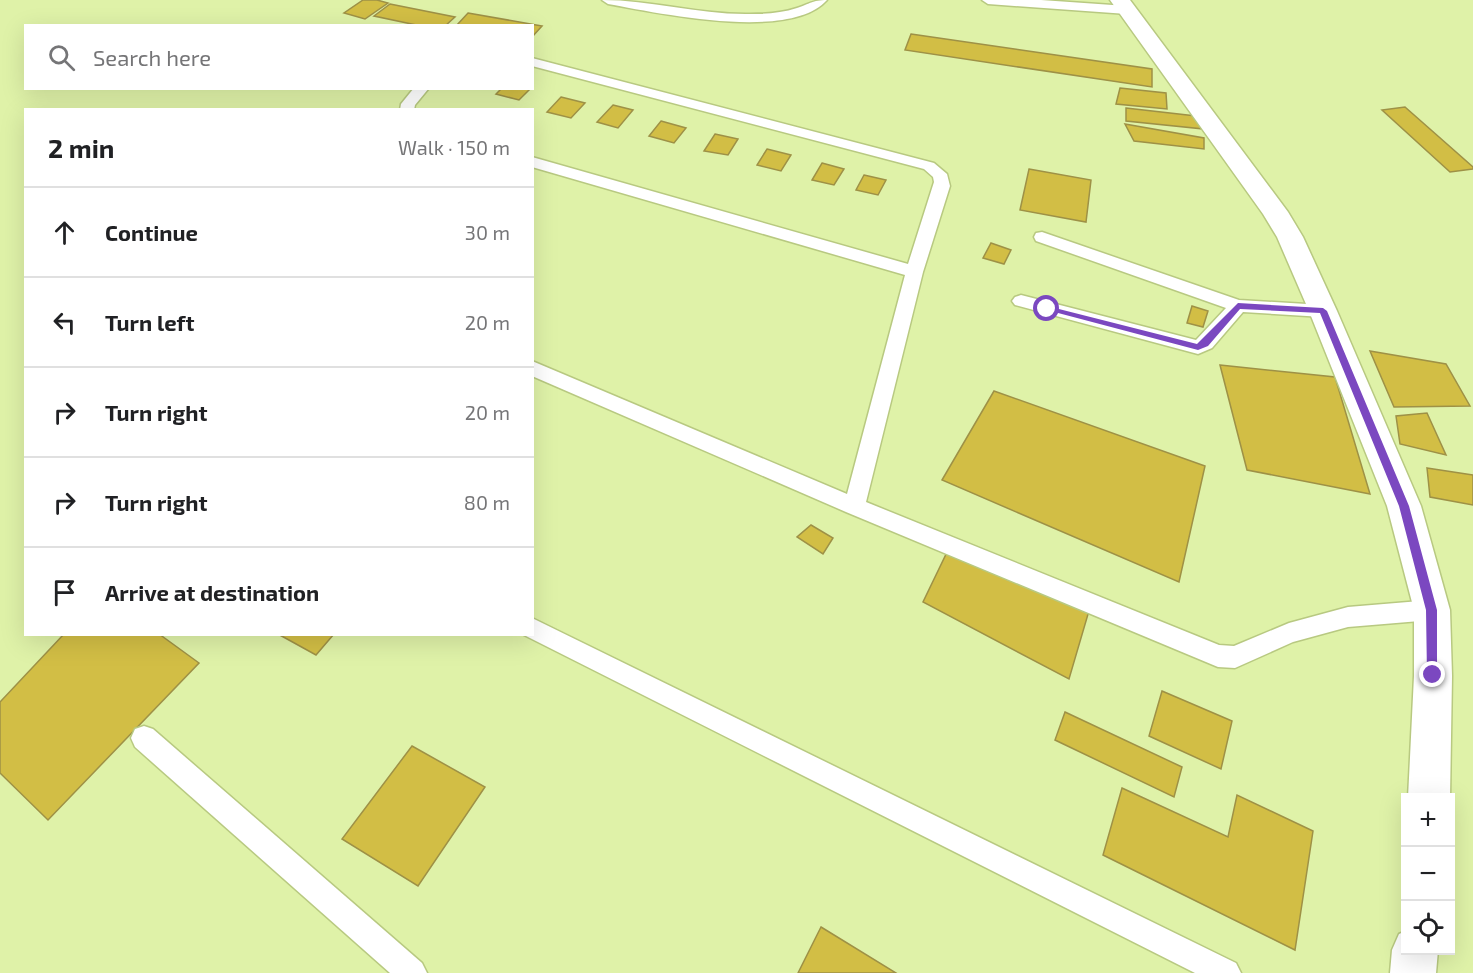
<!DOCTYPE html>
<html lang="en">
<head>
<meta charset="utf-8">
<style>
	:root { --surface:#fff; --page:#f2f2f2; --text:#202124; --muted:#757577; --line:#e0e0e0 }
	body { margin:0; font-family:"Exo 2",sans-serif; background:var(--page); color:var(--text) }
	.controls { position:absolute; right:18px; bottom:18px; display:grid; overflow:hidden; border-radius:0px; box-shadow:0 6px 24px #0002 }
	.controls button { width:54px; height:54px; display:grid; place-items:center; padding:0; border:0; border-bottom:2px solid var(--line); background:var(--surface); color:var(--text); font:30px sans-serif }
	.stop { position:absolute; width:18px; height:18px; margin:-14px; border:4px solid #7b48c0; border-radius:50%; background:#fff }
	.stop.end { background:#7b48c0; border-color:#fff; box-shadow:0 2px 6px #0008 }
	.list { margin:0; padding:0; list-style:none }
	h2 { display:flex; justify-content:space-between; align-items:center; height:78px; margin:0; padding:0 24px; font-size:26px }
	h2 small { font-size:20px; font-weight:400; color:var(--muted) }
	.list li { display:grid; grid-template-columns:39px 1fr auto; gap:18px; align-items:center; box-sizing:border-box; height:90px; padding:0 24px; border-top:2px solid var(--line) }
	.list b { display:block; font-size:22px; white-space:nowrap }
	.list em { font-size:20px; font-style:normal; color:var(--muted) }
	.icon { flex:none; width:33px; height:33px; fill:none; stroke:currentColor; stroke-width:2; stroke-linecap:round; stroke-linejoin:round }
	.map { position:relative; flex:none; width:1473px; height:973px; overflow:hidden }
	.search { position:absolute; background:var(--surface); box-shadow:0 6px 24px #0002; left:24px; top:24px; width:510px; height:66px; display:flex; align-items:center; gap:15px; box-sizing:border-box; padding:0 21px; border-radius:0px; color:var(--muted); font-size:22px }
	.panel { position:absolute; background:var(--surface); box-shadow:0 6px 24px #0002; left:24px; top:108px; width:510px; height:528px; border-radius:0px }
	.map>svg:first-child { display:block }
</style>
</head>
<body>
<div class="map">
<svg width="1473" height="973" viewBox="0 0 1473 973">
	<rect width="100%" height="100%" fill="#dff2a8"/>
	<!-- building -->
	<g fill="#d2be45" stroke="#9e9146" stroke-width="1.5">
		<polygon points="363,0 377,0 388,3 365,19 344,13"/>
		<polygon points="390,4 455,17 445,26 421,26 374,16"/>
		<polygon points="468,13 542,26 532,37 532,26 456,26"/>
		<polygon points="911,34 1152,69 1152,87 905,50"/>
		<polygon points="502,88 531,88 519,100 496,94"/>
		<polygon points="1120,88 1166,93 1167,109 1116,104"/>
		<polygon points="561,97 585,103 571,118 547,112"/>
		<polygon points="613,105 633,110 618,128 597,122"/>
		<polygon points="1405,107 1473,167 1473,169 1450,172 1382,110"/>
		<polygon points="1126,108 1196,116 1204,129 1126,121"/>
		<polygon points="661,121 686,128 674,143 649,136"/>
		<polygon points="1125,124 1204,138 1204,149 1134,141"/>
		<polygon points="715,134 738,139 728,155 704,151"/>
		<polygon points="767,149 791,155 781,171 757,165"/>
		<polygon points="822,163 844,169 834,185 812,180"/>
		<polygon points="1029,169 1091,180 1086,222 1020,210"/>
		<polygon points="864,175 886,180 878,195 856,190"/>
		<polygon points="991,243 1011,250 1004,264 983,258"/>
		<polygon points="1192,306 1208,311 1203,327 1187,323"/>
		<polygon points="1370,351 1446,364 1470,406 1394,407"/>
		<polygon points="1220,365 1335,377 1370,494 1247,470"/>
		<polygon points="994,391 1205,466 1179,582 942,480"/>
		<polygon points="1427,413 1446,455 1400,444 1396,416"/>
		<polygon points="1427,468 1473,475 1473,505 1430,497"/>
		<polygon points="811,525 833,538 823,554 797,537"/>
		<polygon points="950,546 1091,604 1069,679 923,602"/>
		<polygon points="64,634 159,634 199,663 48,820 0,773 0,702"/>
		<polygon points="278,634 334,634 316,655"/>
		<polygon points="1162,691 1232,721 1221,769 1149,736"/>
		<polygon points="1065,712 1182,767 1174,797 1055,740"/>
		<polygon points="412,746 485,787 418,886 342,839"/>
		<polygon points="1122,788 1228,837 1237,795 1313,831 1295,950 1103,855"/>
		<polygon points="821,927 896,973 798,973"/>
	</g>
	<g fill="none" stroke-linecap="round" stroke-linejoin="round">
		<!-- service casing -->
		<g stroke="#b8c981" stroke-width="3">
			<g id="service">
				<path d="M602 0C652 0 700 15 750 14 766 14 782 13 797 8 810 4 812 0 827 0 790 42 658 13 608 4Z"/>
				<polygon points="982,0 1041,0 1127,6 1133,10 1127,14 988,4"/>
				<polygon points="532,58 934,163 947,174 950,186 923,272 866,502 1219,645 1234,646 1289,623 1348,607 1432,600 1440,603 1444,610 1440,617 1432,620 1348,627 1293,642 1235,668 1218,667 846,512 532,376 532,361 847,494 905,275 532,167 532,157 908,264 934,182 933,177 924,169 532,66"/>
				<polygon points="414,88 429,88 415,105 414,110 400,110 401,104"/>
				<polygon points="1042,232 1239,300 1323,305 1329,307 1332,311 1329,315 1323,317 1243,312 1212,348 1198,354 1015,305 1012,301 1015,297 1021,295 1196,340 1226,308 1036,241 1034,237 1036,233"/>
				<polygon points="532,618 1236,963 1241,973 1195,973 524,635 532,634"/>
				<polygon points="144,726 153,729 422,963 427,973 390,973 135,747 131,738 135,729"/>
			</g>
		</g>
		<!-- minor casing -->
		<g stroke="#b8c981" stroke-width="3">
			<g id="minor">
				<polygon points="1110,0 1130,0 1288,212 1303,237 1337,311 1421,506 1450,610 1452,676 1450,798 1408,798 1414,676 1414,610 1387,506 1309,311 1277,237 1263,214"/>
				<polygon points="1406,931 1406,950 1438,950 1436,973 1390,973 1392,950 1399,934"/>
			</g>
		</g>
		<!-- service -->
		<use href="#service" fill="#fff" fill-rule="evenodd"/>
		<!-- minor -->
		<use href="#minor" fill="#fff" fill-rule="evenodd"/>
	</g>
	<!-- route -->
	<polygon fill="#7b48c0" points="1238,303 1323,308 1327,311 1409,506 1437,610 1437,679 1433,681 1427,675 1426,610 1399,506 1320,313 1240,309 1208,346 1198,350 1043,309 1047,306 1197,344"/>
</svg>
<div class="controls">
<button>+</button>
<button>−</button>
<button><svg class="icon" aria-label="locate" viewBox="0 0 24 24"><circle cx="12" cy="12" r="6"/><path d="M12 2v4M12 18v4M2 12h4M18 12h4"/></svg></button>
</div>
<div class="stop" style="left:1047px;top:309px"></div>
<div class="stop end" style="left:1433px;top:675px"></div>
<div class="search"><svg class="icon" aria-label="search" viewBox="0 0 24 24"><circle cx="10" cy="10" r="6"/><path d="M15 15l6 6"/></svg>Search here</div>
<section class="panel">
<h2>2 min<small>Walk · 150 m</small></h2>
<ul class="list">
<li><svg class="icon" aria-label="ahead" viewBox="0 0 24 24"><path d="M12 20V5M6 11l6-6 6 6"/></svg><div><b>Continue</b></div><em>30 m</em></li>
<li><svg class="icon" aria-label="left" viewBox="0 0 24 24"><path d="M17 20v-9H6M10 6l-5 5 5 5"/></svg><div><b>Turn left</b></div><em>20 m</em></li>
<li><svg class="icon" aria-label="right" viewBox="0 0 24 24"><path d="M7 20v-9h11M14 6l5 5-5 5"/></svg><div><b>Turn right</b></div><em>20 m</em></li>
<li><svg class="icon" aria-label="right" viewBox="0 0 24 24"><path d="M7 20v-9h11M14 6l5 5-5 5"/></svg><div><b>Turn right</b></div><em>80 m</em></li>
<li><svg class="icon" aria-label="arrive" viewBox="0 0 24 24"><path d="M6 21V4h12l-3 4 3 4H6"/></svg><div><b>Arrive at destination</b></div></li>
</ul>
</section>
</div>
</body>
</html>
